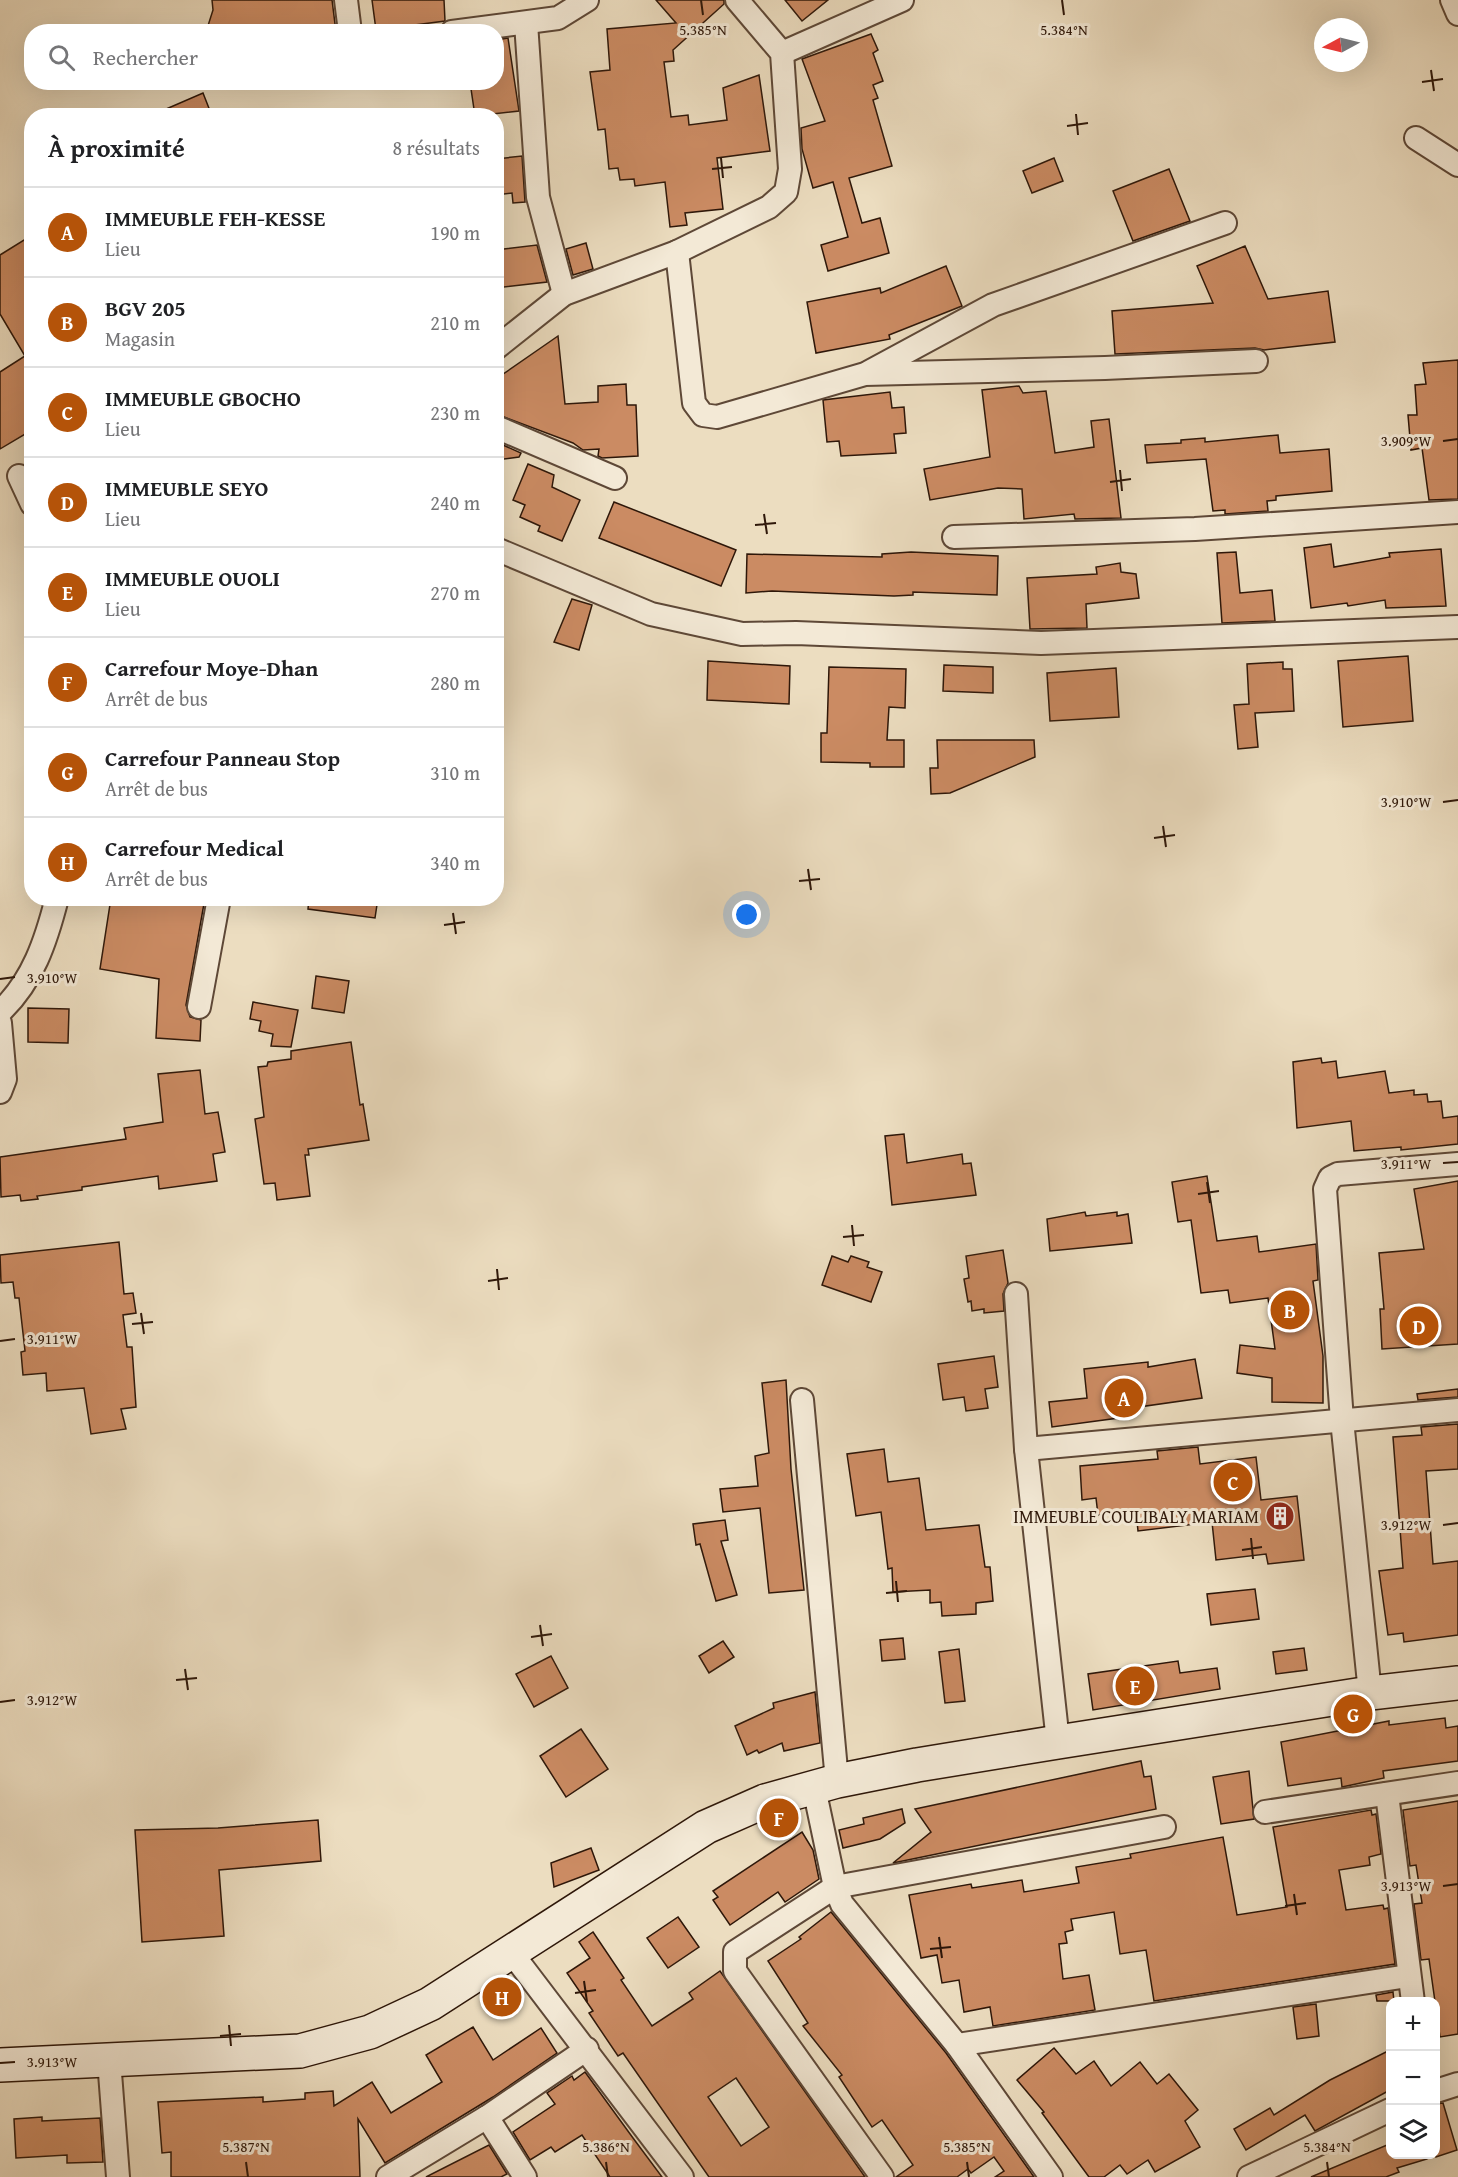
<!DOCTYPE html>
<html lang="fr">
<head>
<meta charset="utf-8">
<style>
	:root { --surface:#fff; --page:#f2f2f2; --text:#202124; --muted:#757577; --line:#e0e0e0; --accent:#b45309 }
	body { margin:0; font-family:"Gentium Book Plus",serif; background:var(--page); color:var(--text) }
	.controls { position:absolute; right:18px; bottom:18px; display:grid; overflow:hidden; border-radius:12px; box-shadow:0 6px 24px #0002 }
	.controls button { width:54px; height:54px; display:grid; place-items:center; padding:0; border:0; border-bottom:2px solid var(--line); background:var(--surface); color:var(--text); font:30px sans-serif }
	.compass { position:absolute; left:1314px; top:18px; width:54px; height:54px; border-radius:50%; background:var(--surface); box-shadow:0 6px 24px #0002; rotate:263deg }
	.you { position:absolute; left:747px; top:915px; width:21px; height:21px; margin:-15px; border:4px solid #fff; border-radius:50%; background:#1a73e8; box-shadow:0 0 0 9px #1a73e833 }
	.badge { display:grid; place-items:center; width:39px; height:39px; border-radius:50%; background:var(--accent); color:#fff; font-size:20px; font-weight:700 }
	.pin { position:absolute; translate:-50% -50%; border:3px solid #fff; box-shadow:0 2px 6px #0006 }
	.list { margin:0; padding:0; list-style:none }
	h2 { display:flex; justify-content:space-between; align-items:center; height:78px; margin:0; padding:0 24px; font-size:26px }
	h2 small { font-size:20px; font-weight:400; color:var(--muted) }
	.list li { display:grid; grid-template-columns:39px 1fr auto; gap:18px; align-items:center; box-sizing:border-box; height:90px; padding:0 24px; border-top:2px solid var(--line) }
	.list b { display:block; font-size:22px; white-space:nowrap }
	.list p { margin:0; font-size:20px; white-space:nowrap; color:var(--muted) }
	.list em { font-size:20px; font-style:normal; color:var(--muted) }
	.icon { flex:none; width:33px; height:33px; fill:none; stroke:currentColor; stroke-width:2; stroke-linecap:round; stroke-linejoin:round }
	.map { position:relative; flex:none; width:1458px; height:2177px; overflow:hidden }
	.search { position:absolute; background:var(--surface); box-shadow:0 6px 24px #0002; left:24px; top:24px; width:480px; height:66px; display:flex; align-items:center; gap:15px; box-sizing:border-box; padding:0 21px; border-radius:24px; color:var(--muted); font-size:22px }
	.panel { position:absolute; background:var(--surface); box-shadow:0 6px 24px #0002; left:24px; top:108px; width:480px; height:798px; border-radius:24px }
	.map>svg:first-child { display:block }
</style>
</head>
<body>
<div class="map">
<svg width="1458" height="2177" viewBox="0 0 1458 2177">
	<rect width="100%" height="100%" fill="#ecddc0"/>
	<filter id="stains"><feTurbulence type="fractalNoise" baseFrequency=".00333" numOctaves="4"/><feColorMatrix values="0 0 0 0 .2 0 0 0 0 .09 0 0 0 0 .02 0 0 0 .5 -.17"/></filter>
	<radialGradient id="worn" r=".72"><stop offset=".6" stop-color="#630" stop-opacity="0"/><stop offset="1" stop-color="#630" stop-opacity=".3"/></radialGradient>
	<!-- building -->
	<g fill="#cb8b63" stroke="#2e1709" stroke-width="1.5" fill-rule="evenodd">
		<polygon points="212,0 332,0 336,32 206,32 213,10"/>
		<polygon points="372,0 444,0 445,21 376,30"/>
		<polygon points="656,0 724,0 724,4 673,50 674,61 664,62 671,117 688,115 689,125 727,120 723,88 759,75 770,151 717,158 723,209 685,213 687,225 670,227 665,182 635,186 634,179 620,180 618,168 609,169 605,129 598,130 590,72 610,70 607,29 676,23"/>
		<polygon points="785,0 828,0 802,21"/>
		<polygon points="871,34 878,50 873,53 883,81 873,85 878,98 873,100 892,166 849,178 862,223 880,218 889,253 828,271 821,245 848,237 833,182 813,188 802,149 801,128 825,121 802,59"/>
		<polygon points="508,38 519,111 475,116 470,82 496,82 496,40"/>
		<polygon points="203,93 212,116 150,116"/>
		<polygon points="522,156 525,202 513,203 512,193 496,195 496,159"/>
		<polygon points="1054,158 1063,181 1032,193 1023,171"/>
		<polygon points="1169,169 1190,221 1133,241 1113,191"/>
		<polygon points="32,235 32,430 0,449 0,372 25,356 0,314 0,255"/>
		<polygon points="586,243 593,269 573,275 566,249"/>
		<polygon points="537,245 547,282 496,288 496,250"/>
		<polygon points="1245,246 1268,299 1328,291 1335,342 1264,350 1255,348 1115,354 1112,311 1213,303 1197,266"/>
		<polygon points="946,266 962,306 889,335 890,339 816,353 807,302 880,288 881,293"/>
		<polygon points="558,336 565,404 598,402 598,386 626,384 627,405 636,405 638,456 602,458 598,456 599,449 583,450 573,443 496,414 496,379"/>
		<polygon points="1458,360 1458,499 1429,500 1422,448 1411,450 1408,415 1417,415 1415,385 1426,384 1423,363"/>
		<polygon points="1019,386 1023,393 1046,391 1055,453 1094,447 1091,421 1109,419 1121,518 1075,519 1074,514 1024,519 1022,489 998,488 930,500 924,469 990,457 982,390"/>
		<polygon points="890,392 892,408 904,407 906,433 894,434 896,453 841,456 839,441 827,442 823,400"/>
		<polygon points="1278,435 1280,453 1329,449 1332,491 1276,496 1276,500 1267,501 1268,511 1225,514 1225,510 1213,511 1206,459 1147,463 1145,445 1181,443 1181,440 1205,438 1205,442"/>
		<polygon points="496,442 521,453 519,457 496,460"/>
		<polygon points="528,464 554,475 552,487 580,500 562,541 538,531 540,526 520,517 525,505 513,500"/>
		<polygon points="614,502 736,550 721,586 599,538"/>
		<polygon points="1331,544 1334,567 1390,557 1389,553 1441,549 1446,606 1386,608 1385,600 1348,606 1347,603 1311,608 1304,548"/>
		<polygon points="911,552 998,556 997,595 913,592 913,595 894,596 772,591 746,593 747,554 882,557 882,554"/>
		<polygon points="1236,552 1240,593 1272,590 1275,621 1222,623 1217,553"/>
		<polygon points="1120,563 1121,572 1136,574 1139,598 1086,604 1087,628 1030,629 1027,578 1097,574 1096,567"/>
		<polygon points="572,599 592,605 579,650 554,642"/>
		<polygon points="1408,656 1413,721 1343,727 1338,661"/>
		<polygon points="708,661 790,666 789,704 707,700"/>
		<polygon points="1283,662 1283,669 1292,669 1294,711 1255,713 1258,747 1238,749 1234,705 1249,704 1247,664"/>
		<polygon points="944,665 993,667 993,693 943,691"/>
		<polygon points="829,667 906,669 905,708 889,707 887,740 904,740 904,767 870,767 870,763 821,762 821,733 827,733"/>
		<polygon points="1116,668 1119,717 1050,721 1047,673"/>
		<polygon points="937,740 1034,740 1035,757 950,793 931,794 930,768 938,768"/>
		<polygon points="111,898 205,898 186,1005 190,1017 201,1020 200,1041 156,1038 159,979 100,969"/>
		<polygon points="309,898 378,898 375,918 308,909"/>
		<polygon points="316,976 349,981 344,1013 312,1008"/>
		<polygon points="253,1002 298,1010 291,1047 271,1046 273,1034 259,1031 261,1021 250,1019"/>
		<polygon points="28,1008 69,1009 68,1043 28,1042"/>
		<polygon points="351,1042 360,1105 363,1104 369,1140 308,1149 309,1155 305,1155 310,1196 277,1200 275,1183 264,1184 255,1119 264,1117 258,1067 267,1066 268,1062 291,1059 291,1051"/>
		<polygon points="1321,1058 1322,1063 1336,1061 1338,1078 1385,1071 1389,1093 1414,1090 1414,1095 1427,1094 1428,1102 1441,1101 1443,1118 1458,1116 1458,1144 1401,1150 1401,1147 1354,1151 1351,1121 1297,1128 1293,1062"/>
		<polygon points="200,1070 205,1114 218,1112 225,1152 213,1154 217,1181 159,1189 158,1176 82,1187 82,1190 37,1196 38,1199 21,1201 20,1195 1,1197 0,1157 126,1139 124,1128 163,1122 158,1074"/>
		<polygon points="904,1134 907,1163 962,1154 963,1164 971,1163 976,1195 892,1205 885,1136"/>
		<polygon points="1207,1176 1217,1241 1257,1236 1259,1252 1316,1244 1318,1280 1313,1281 1323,1356 1323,1403 1272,1402 1272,1378 1237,1373 1240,1345 1275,1349 1268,1298 1230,1303 1228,1290 1201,1293 1191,1220 1178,1222 1172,1182"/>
		<polygon points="1458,1181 1458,1344 1382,1349 1380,1309 1384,1309 1379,1253 1424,1249 1414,1189"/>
		<polygon points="1085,1212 1086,1216 1117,1212 1117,1216 1128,1214 1132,1243 1050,1251 1047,1219"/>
		<polygon points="119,1242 124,1294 133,1293 136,1313 123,1315 127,1347 132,1347 136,1407 121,1409 126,1429 91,1434 84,1388 47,1391 46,1373 23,1375 21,1352 25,1351 19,1298 15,1298 13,1282 1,1283 0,1255"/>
		<polygon points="1003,1250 1008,1283 1003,1294 1004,1311 984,1313 984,1309 972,1311 971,1301 968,1302 964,1279 969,1278 966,1256"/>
		<polygon points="832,1256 848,1262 851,1256 869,1262 867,1267 882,1272 871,1302 822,1285"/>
		<polygon points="994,1356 998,1387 985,1389 988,1408 966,1411 964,1397 943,1400 938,1364"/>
		<polygon points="1195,1359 1202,1398 1125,1409 1126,1417 1052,1427 1049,1402 1087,1398 1084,1369 1148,1362 1148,1367"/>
		<polygon points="786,1380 791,1469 804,1590 769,1593 760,1508 723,1512 720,1489 758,1486 755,1456 769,1453 762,1383"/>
		<polygon points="1458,1389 1458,1397 1418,1400 1417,1394"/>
		<polygon points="1458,1424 1458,1469 1426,1471 1433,1564 1458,1561 1458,1635 1404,1642 1403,1633 1388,1635 1379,1571 1403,1568 1393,1437 1422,1435 1421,1427"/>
		<polygon points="1198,1447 1200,1464 1256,1457 1261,1500 1297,1496 1304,1560 1268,1564 1266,1554 1216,1560 1212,1522 1138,1531 1136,1511 1098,1515 1096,1498 1082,1500 1080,1466 1158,1459 1157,1451"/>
		<polygon points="884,1449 888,1482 919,1478 926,1530 979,1525 985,1567 990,1567 993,1601 976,1603 976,1614 942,1616 941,1602 930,1603 930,1590 893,1592 892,1568 888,1569 881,1512 856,1516 847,1454"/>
		<polygon points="725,1520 728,1540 721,1541 737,1595 716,1601 700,1544 696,1545 693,1524"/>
		<polygon points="1255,1589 1259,1619 1211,1625 1207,1594"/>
		<polygon points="903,1638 905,1659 882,1661 880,1640"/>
		<polygon points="723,1641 734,1657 709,1673 699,1656"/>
		<polygon points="1304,1648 1307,1670 1276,1674 1273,1652"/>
		<polygon points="959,1649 965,1701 945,1703 939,1652"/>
		<polygon points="551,1656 568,1688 534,1707 516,1674"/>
		<polygon points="1178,1661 1180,1673 1217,1668 1220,1689 1093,1710 1088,1674"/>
		<polygon points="815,1692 820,1743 784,1751 782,1743 759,1753 757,1750 747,1755 735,1726 774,1708 773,1703"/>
		<polygon points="1445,1718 1446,1728 1458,1726 1458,1761 1383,1771 1384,1778 1342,1787 1341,1778 1288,1786 1281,1742 1389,1721 1389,1725"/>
		<polygon points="581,1729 608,1769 566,1797 540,1756"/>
		<polygon points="1141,1761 1144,1777 1151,1776 1156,1809 893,1863 931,1832 915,1809"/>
		<polygon points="1249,1771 1254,1819 1221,1824 1213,1777"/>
		<polygon points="1458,1801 1458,2034 1440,2037 1429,1959 1421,1960 1414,1904 1422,1903 1416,1865 1410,1866 1403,1810"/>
		<polygon points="902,1809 905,1823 880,1839 843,1848 839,1830 864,1824 863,1818"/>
		<polygon points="1371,1810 1372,1815 1376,1814 1381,1854 1369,1857 1370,1865 1339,1870 1346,1910 1383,1905 1384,1909 1388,1908 1395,1964 1154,2001 1146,1950 1120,1954 1114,1912 1071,1919 1073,1930 1065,1932 1067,1943 1059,1944 1063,1979 1089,1975 1095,2010 993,2026 990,2007 964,2012 959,1980 942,1983 937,1955 921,1958 909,1895 971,1884 972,1888 1022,1880 1024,1892 1079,1883 1076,1867 1131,1858 1130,1854 1223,1837 1237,1915 1287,1907 1273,1827"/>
		<polygon points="318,1820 321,1861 219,1870 224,1936 142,1942 135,1830 218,1828"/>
		<polygon points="802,1832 813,1850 819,1879 785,1902 778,1892 730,1925 713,1900 718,1897 713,1891"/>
		<polygon points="591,1848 599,1870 554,1887 551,1863"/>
		<polygon points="831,1912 946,2053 1034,2177 995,2177 1004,2171 994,2157 971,2173 968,2169 957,2177 896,2177 913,2165 882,2120 872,2127 839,2077 842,2075 803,2026 808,2023 768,1961 801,1939 799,1937"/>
		<polygon points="678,1917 699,1947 668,1968 647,1938"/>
		<path d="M593 1932 624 1978 621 1980 652 2026 693 1999 689 1993 720 1971 865 2177H709L623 2053 618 2056 589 2013 593 2011 567 1973 590 1958 579 1942ZM736 2078 769 2127 741 2146 708 2097Z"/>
		<polygon points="1393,1992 1394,2001 1377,2001 1376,1995"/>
		<polygon points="1316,2004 1319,2036 1297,2039 1293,2007"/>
		<polygon points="473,2027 493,2060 541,2028 557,2053 493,2097 385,2163 358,2119 360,2177 171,2177 171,2152 162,2153 158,2102 263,2097 263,2102 305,2099 305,2093 333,2091 334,2106 372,2082 391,2113 442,2082 426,2055"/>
		<polygon points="1054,2048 1076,2074 1094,2061 1111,2086 1140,2062 1157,2084 1169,2074 1198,2110 1185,2121 1200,2147 1155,2172 1148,2160 1127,2174 1120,2165 1104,2177 1089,2177 1042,2113 1044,2112 1017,2080"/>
		<polygon points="1390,2050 1390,2090 1315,2131 1305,2115 1246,2150 1234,2129 1270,2108 1274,2115 1330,2080"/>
		<polygon points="585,2072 633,2138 662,2177 610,2177 582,2135 555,2152 551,2147 530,2160 513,2132 555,2104 547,2093 572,2076 574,2080"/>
		<polygon points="1443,2103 1457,2150 1436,2157 1436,2104"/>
		<polygon points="42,2117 42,2121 100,2118 103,2162 67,2163 67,2155 16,2158 14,2119"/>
		<polygon points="489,2145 507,2174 501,2177 426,2177"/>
		<polygon points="1387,2145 1390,2154 1427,2154 1427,2159 1397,2168 1399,2172 1386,2177 1311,2177"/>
	</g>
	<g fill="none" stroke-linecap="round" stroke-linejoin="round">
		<!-- street casing -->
		<g stroke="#5e4837" stroke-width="26">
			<g id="street">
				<polyline points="346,0 350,32"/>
				<polyline points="1452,0 1458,14"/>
				<polyline points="526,23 538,197 564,294"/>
				<polyline points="452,32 558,18 587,0"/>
				<polyline points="782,53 902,0"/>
				<polyline points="1416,138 1458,165"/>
				<polyline points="677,252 694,403 703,415 717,417 865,374 1105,368 1256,361"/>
				<polyline points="496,348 564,294 677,252 769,207 786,192 790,169 782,53 737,0"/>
				<polyline points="869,372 993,305 1225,223"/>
				<polyline points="496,427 615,478"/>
				<polyline points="19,476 32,504"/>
				<polyline points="954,537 1195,529 1458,512"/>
				<polyline points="496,549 651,614 742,634 796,633 1041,643 1458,627"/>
				<polyline points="199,1007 219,898"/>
				<path d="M0 1012C33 981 46 941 57 898"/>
				<polyline points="0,1023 5,1079 0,1092"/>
				<polyline points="1016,1294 1026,1449 1058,1742"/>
				<polyline points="802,1400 837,1781"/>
				<polyline points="1026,1449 1458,1410"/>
				<polyline points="1370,1693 1342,1420 1325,1189 1330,1178 1338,1174 1458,1164"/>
				<polyline points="814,1788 835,1887 842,1904 957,2045 1051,2177"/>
				<polyline points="1387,1794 1413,2002"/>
				<polyline points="1265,1812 1458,1783"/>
				<polyline points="511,1952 682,2177"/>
				<polyline points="957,2045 1408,1976"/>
				<polyline points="109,2060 118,2177"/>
				<polyline points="1436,2091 1458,2084"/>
				<polyline points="487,2117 525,2177"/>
				<polyline points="388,2177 487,2117 587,2049"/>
				<polyline points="882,2177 735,1971 735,1952 835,1887 1164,1827"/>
				<polyline points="1249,2177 1390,2110"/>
			</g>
		</g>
		<!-- secondary casing -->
		<g stroke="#2e1709" stroke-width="36">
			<polyline id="secondary" points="0,2065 300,2051 370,2032 430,2004 706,1827 765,1801 837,1781 917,1765 1058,1742 1370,1693 1458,1683"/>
		</g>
		<!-- street -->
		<use href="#street" stroke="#f3e9d6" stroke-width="22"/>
		<!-- secondary -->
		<use href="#secondary" stroke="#f3e9d6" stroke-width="33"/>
	</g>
	<!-- ticks -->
	<path fill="none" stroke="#2e1709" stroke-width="2" d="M701 0 703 15M1062 0 1064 15M1431 70 1434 91M1422 82 1443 79M1076 114 1078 135M1067 126 1088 123M721 158 723 178M712 169 732 167M1443 441 1458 439M1120 470 1122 491M1110 482 1131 479M764 514 767 534M755 525 776 523M1443 802 1458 800M1163 826 1166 847M1154 838 1175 835M808 869 811 890M799 881 820 879M453 913 456 934M444 925 465 922M0 979 15 977M1443 1163 1458 1162M1207 1182 1210 1203M1198 1194 1219 1191M852 1225 854 1246M843 1237 864 1235M497 1269 499 1290M488 1281 508 1278M141 1313 144 1334M132 1324 153 1322M0 1341 15 1339M1443 1525 1458 1523M1251 1538 1253 1559M1242 1550 1262 1547M896 1581 898 1602M886 1593 907 1591M540 1625 543 1646M531 1637 552 1634M185 1669 188 1690M176 1680 197 1678M0 1702 15 1700M1443 1886 1458 1884M1294 1894 1297 1915M1285 1906 1306 1903M939 1937 942 1958M930 1949 951 1947M584 1981 587 2002M575 1993 596 1990M229 2025 231 2046M220 2036 241 2034M0 2063 15 2062M246 2162 248 2177M606 2162 608 2177M967 2162 969 2177M1327 2162 1329 2177"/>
	<!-- icons -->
	<defs>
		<g id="building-disc" transform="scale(1.5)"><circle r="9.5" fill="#8f2418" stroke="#f3e9d6"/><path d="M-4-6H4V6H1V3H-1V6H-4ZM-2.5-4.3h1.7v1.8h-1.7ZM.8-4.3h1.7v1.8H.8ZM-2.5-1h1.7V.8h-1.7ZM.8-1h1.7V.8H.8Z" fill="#fff"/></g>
	</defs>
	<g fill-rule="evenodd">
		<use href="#building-disc" x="1280" y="1516"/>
	</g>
	<g text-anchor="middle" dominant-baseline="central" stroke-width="6" stroke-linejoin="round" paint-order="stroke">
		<!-- poi labels -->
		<g font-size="18" fill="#2e1709" stroke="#f3e9d6" text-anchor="end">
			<text x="1259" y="1516">IMMEUBLE COULIBALY MARIAM</text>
		</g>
	</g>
	<g font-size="15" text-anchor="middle" fill="#2e1709" stroke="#f3e9d6" stroke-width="6" stroke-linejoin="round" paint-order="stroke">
		<text x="703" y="35">5.385°N</text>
		<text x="1064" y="35">5.384°N</text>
		<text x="1406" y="446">3.909°W</text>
		<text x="1406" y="807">3.910°W</text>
		<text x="52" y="983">3.910°W</text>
		<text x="1406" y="1169">3.911°W</text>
		<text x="52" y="1344">3.911°W</text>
		<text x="1406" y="1530">3.912°W</text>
		<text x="52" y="1705">3.912°W</text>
		<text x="1406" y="1891">3.913°W</text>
		<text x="52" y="2067">3.913°W</text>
		<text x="246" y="2152">5.387°N</text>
		<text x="606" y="2152">5.386°N</text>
		<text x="967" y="2152">5.385°N</text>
		<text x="1327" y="2152">5.384°N</text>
	</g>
	<rect width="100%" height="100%" filter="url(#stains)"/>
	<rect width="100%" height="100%" fill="url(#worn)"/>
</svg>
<div class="controls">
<button>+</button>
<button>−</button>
<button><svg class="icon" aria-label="layers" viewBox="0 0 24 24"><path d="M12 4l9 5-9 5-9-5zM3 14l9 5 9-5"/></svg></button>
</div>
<svg class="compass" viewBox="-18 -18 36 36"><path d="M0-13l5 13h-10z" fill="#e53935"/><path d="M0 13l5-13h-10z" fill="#757577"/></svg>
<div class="you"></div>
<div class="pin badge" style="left:1124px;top:1398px">A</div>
<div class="pin badge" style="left:1290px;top:1310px">B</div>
<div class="pin badge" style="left:1233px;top:1482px">C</div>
<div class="pin badge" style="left:1419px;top:1326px">D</div>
<div class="pin badge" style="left:1135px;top:1686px">E</div>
<div class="pin badge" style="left:779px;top:1818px">F</div>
<div class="pin badge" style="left:1353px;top:1714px">G</div>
<div class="pin badge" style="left:502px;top:1997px">H</div>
<div class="search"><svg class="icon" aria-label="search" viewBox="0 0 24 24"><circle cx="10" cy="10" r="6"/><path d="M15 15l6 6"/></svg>Rechercher</div>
<section class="panel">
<h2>À proximité<small>8 résultats</small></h2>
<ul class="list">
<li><span class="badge">A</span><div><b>IMMEUBLE FEH-KESSE</b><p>Lieu</p></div><em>190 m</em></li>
<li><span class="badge">B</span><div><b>BGV 205</b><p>Magasin</p></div><em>210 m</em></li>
<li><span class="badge">C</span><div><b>IMMEUBLE GBOCHO</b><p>Lieu</p></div><em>230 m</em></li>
<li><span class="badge">D</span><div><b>IMMEUBLE SEYO</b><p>Lieu</p></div><em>240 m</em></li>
<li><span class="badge">E</span><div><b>IMMEUBLE OUOLI</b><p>Lieu</p></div><em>270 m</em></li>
<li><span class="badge">F</span><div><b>Carrefour Moye-Dhan</b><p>Arrêt de bus</p></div><em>280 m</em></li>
<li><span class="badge">G</span><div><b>Carrefour Panneau Stop</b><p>Arrêt de bus</p></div><em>310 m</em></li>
<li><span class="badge">H</span><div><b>Carrefour Medical</b><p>Arrêt de bus</p></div><em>340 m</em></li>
</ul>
</section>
</div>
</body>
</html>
